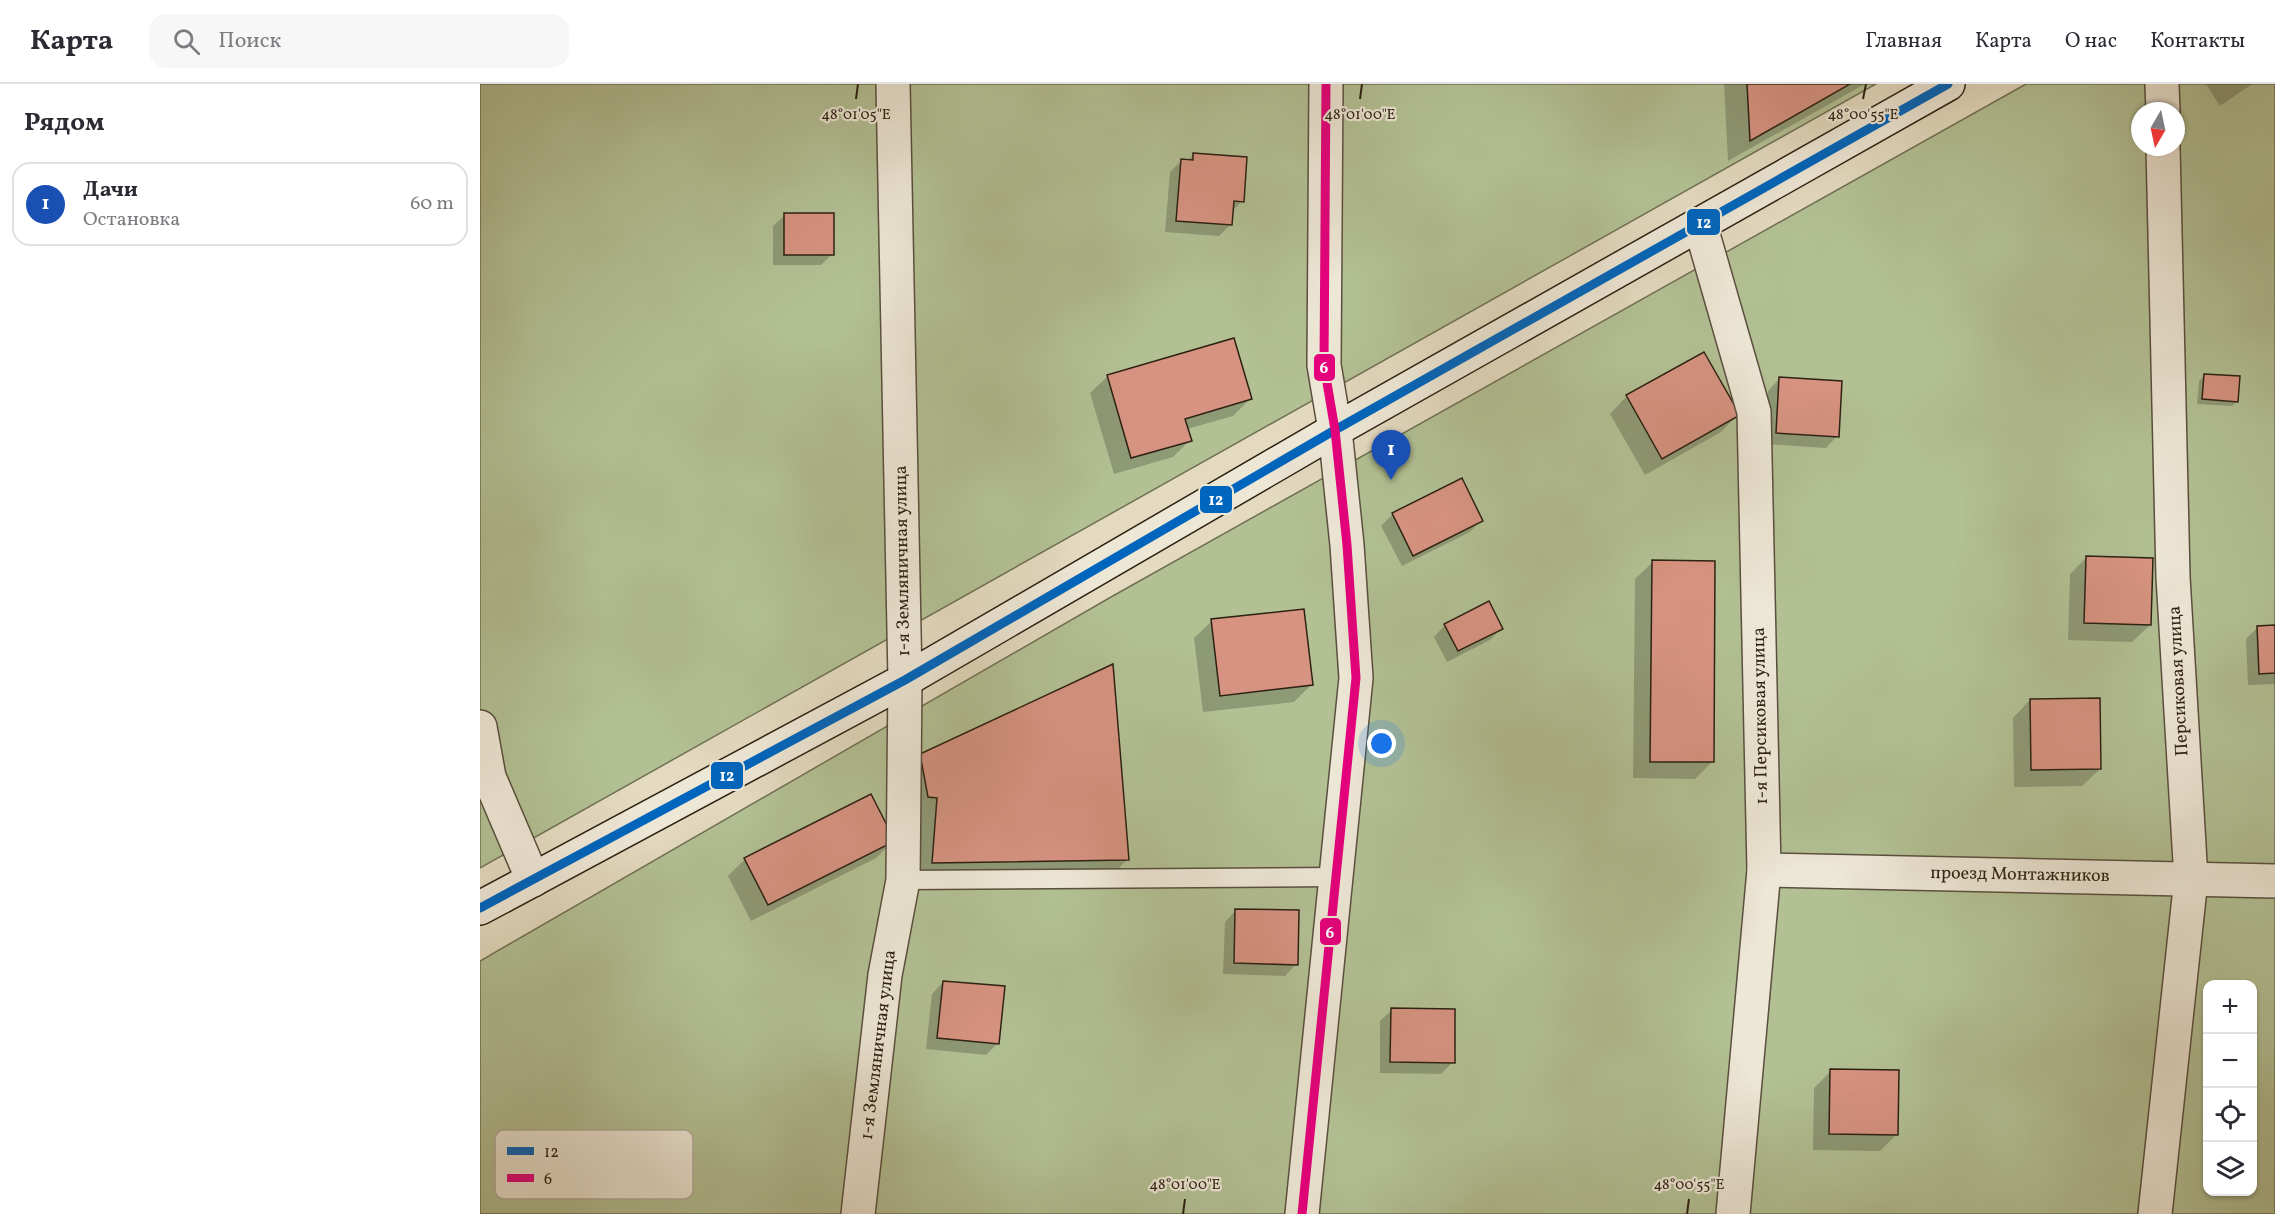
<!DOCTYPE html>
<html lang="ru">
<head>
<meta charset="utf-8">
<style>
	:root { --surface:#fff; --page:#f7f7f7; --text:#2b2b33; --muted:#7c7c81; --line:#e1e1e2; --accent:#b45309 }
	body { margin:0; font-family:Vollkorn,serif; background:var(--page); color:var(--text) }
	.controls { position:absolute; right:18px; bottom:18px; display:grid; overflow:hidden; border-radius:12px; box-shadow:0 2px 4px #0004 }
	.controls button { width:54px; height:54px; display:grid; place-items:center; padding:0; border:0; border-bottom:2px solid var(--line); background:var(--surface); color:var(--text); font:30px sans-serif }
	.compass { position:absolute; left:1651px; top:18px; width:54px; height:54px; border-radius:50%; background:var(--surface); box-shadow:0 2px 4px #0004; rotate:189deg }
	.you { position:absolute; left:902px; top:660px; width:21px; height:21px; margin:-15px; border:4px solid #fff; border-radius:50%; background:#1a73e8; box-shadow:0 0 0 9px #1a73e833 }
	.badge { display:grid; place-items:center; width:39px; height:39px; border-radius:50%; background:var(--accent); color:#fff; font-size:20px; font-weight:700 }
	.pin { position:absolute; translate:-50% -50px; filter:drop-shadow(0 2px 3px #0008) }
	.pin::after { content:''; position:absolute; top:32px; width:21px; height:18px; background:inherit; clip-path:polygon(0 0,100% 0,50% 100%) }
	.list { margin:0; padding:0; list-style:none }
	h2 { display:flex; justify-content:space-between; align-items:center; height:78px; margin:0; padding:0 24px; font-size:26px }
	h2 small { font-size:20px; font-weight:400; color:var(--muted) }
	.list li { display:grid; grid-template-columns:39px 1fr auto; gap:18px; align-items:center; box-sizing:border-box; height:84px; margin:0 12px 12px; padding:0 12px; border:2px solid var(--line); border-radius:18px }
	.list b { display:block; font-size:22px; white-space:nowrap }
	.list p { margin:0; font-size:20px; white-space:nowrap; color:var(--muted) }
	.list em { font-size:20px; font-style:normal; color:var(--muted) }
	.icon { flex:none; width:33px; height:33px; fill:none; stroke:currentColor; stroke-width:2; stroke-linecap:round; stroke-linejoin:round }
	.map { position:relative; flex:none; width:1795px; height:1130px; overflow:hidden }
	header { display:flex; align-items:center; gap:36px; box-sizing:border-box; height:84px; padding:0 30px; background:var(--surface); border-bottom:2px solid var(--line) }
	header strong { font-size:28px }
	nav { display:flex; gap:33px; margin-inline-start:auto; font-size:21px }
	.search { width:420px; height:54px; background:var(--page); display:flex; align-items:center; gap:15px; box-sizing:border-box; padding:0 21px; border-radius:18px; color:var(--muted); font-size:22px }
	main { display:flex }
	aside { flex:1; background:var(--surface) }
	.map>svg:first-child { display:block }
</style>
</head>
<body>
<header>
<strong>Карта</strong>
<div class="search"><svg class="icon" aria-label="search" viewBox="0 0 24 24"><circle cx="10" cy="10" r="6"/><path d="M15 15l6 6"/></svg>Поиск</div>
<nav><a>Главная</a><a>Карта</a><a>О нас</a><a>Контакты</a></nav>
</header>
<main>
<aside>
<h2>Рядом<small></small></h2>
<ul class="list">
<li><span class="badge" style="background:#1a4fb4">1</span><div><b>Дачи</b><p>Остановка</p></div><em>60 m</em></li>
</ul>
</aside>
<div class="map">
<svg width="1795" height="1130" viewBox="0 0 1795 1130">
	<rect width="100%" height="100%" fill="#e3dac0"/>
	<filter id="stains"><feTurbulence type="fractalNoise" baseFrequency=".00333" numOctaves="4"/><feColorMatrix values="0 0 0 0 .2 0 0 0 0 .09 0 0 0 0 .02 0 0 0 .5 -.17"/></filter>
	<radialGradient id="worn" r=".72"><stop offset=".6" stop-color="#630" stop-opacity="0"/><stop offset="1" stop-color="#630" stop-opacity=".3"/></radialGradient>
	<!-- green -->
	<g fill="#b2c094" stroke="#707053" stroke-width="1.5" fill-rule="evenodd">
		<polygon points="0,0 1396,0 0,784"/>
		<path d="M1546 0H1795V1130H0V877L631 513ZM1660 27H1696V63H1660ZM1728 900H1772V1108H1728Z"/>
	</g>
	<!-- shadow -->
	<g fill="#0003">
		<polygon points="1244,0 1385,0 1248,77"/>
		<polygon points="1726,0 1772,0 1740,22"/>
		<polygon points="714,70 762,117 752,127 751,140 739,152 685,148 690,88 701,77 707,77"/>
		<polygon points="305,131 352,170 341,181 293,181 293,142"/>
		<polygon points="628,292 770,315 753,332 707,345 710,356 693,373 634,390 610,309"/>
		<polygon points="1724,292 1757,317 1752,322 1717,320 1719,297"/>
		<polygon points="1299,295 1357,352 1346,364 1285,360 1288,307"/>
		<polygon points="1147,312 1258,331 1241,348 1165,391 1130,330"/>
		<polygon points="913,430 1001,436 990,448 922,482 901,442"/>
		<polygon points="1607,473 1670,541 1652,558 1588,556 1590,490"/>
		<polygon points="1173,478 1232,678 1215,695 1153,694 1155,495"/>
		<polygon points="732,537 831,601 814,618 723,628 714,554"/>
		<polygon points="965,541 1021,545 1010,556 967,578 954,553"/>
		<polygon points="1795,542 1795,600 1768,601 1766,555 1778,543"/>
		<polygon points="1550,616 1620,685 1602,702 1534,703 1533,634"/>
		<polygon points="441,671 648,775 625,798 430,801 426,735"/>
		<polygon points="413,757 396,774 271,837 248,792 265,775"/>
		<polygon points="756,826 816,880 805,892 743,890 745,838"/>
		<polygon points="463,898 518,959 506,971 446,965 452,910"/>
		<polygon points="912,926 973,978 961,990 900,989 900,937"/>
		<polygon points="1351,987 1417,1050 1400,1067 1333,1066 1334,1004"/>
	</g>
	<!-- building -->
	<g fill="#d69381" stroke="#2d2112" stroke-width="1.5">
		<polygon points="1267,0 1370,0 1270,57"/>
		<polygon points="713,69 767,73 764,118 754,117 752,141 696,137 701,75 713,76"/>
		<rect x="304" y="129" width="50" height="42"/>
		<polygon points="754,254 772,315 705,335 712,357 651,374 627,291"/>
		<polygon points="1224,268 1260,331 1182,375 1146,311"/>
		<polygon points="1724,290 1760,292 1758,318 1722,315"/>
		<polygon points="1299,293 1362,297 1359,353 1296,349"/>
		<polygon points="982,394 1003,437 933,472 912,429"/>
		<polygon points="1606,472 1673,474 1671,541 1604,539"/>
		<polygon points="1172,476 1235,477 1234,678 1170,678"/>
		<polygon points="1009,517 1023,545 978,567 964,540"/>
		<polygon points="824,525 833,601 740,612 731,535"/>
		<polygon points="1795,541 1795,589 1779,590 1777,542"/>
		<polygon points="633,580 649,776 452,779 457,714 448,713 440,670"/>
		<polygon points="1620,614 1621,685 1551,686 1550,615"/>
		<polygon points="391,710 415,757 288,821 264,774"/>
		<polygon points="755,825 819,826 818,881 754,879"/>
		<polygon points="463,897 525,902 519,960 457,954"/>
		<polygon points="911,924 975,925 975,979 910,978"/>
		<polygon points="1350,985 1419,986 1418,1051 1349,1050"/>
	</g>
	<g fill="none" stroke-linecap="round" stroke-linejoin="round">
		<!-- service casing -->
		<g stroke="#5a4f3e" stroke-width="21">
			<polyline id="service" points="423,796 857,793"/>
		</g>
		<!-- minor casing -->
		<g stroke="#5a4f3e" stroke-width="36">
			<g id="minor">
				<polyline points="1682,0 1683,27"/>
				<polyline points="1220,140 1274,328 1284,786 1253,1130"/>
				<polyline points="0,643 9,693 53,796"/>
				<polyline points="1284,786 1795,797"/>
				<polyline points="378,1130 405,891 423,796 425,596 413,0"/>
				<polyline points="822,1130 876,594 867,461 855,346 844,281 846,0"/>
				<polyline points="1675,1130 1711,795 1693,493 1683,63"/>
			</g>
		</g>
		<!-- secondary casing -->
		<g stroke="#2d2112" stroke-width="36">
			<polyline id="secondary" points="0,824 425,596 855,346 1468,0"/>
		</g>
		<!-- service -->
		<use href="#service" stroke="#ede7d6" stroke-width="18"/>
		<!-- minor -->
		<use href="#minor" stroke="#ede7d6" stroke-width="33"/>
		<!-- secondary -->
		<use href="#secondary" stroke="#ede7d6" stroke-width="33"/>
		<!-- bus-1 casing -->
		<g stroke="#ede7d6" stroke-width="14">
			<polyline id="bus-1" points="0,824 425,596 855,346 1468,0"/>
		</g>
		<!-- bus-2 casing -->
		<g stroke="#ede7d6" stroke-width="14">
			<polyline id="bus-2" points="822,1130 876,594 867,461 855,346 844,281 846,0"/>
		</g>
		<!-- bus-1 -->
		<use href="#bus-1" stroke="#0065bd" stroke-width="9"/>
		<!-- bus-2 -->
		<use href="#bus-2" stroke="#e5007d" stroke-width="9"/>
	</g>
	<!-- ticks -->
	<path fill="none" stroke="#2d2112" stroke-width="2" d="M376 15 378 0M880 15 882 0M1383 15 1386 0M703 1130 705 1115M1207 1130 1209 1115"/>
	<g text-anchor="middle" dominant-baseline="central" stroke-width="4.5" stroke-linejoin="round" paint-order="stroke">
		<!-- street labels -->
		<g font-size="18" fill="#2d2112" stroke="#ede7d6">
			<text transform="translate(423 477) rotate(-91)">1-я Земляничная улица</text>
			<text transform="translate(1699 597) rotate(-93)">Персиковая улица</text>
			<text transform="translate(1281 632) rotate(-91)">1-я Персиковая улица</text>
			<text transform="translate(1540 791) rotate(1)">проезд Монтажников</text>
			<text transform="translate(399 961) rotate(-83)">1-я Земляничная улица</text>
		</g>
	</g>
	<!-- legend -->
	<rect x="15" y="1046" width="198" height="69" rx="9" fill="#ede7d6" stroke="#b3ac9b" stroke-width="1.5"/>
	<rect x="27" y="1063" width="27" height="8" fill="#0065bd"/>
	<rect x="27" y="1090" width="27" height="8" fill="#e5007d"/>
	<g font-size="16" fill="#2d2112">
		<text x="64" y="1073">12</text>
		<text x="64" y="1100">6</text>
	</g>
	<g font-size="15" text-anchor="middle" fill="#2d2112" stroke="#ede7d6" stroke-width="4.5" stroke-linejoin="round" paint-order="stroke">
		<text x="376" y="35">48°01'05"E</text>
		<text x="880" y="35">48°01'00"E</text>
		<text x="1383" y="35">48°00'55"E</text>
		<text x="705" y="1105">48°01'00"E</text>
		<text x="1209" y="1105">48°00'55"E</text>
	</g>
	<g stroke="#ede7d6" stroke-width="2">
		<rect x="1206" y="124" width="35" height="28" rx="6" fill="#0065bd"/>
		<rect x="833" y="269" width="23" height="29" rx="6" fill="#e5007d"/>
		<rect x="719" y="401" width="34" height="29" rx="6" fill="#0065bd"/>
		<rect x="230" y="677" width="34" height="29" rx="6" fill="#0065bd"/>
		<rect x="839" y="833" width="23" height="29" rx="6" fill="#e5007d"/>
	</g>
	<g font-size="16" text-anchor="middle" font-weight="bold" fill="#fff">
		<text x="1224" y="144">12</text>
		<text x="844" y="289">6</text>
		<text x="736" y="421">12</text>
		<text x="247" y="697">12</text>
		<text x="850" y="854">6</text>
	</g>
	<rect width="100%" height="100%" filter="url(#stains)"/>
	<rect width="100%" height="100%" fill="url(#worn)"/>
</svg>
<div class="controls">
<button>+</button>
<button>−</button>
<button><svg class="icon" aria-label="locate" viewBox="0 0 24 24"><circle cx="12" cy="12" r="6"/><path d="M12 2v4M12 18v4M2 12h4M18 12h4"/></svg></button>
<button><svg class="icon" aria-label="layers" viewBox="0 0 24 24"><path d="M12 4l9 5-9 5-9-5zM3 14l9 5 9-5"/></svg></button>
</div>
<svg class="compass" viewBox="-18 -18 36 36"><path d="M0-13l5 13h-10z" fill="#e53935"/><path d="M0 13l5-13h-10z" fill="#7c7c81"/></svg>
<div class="you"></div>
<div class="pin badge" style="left:911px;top:396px;background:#1a4fb4">1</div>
</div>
</main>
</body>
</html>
